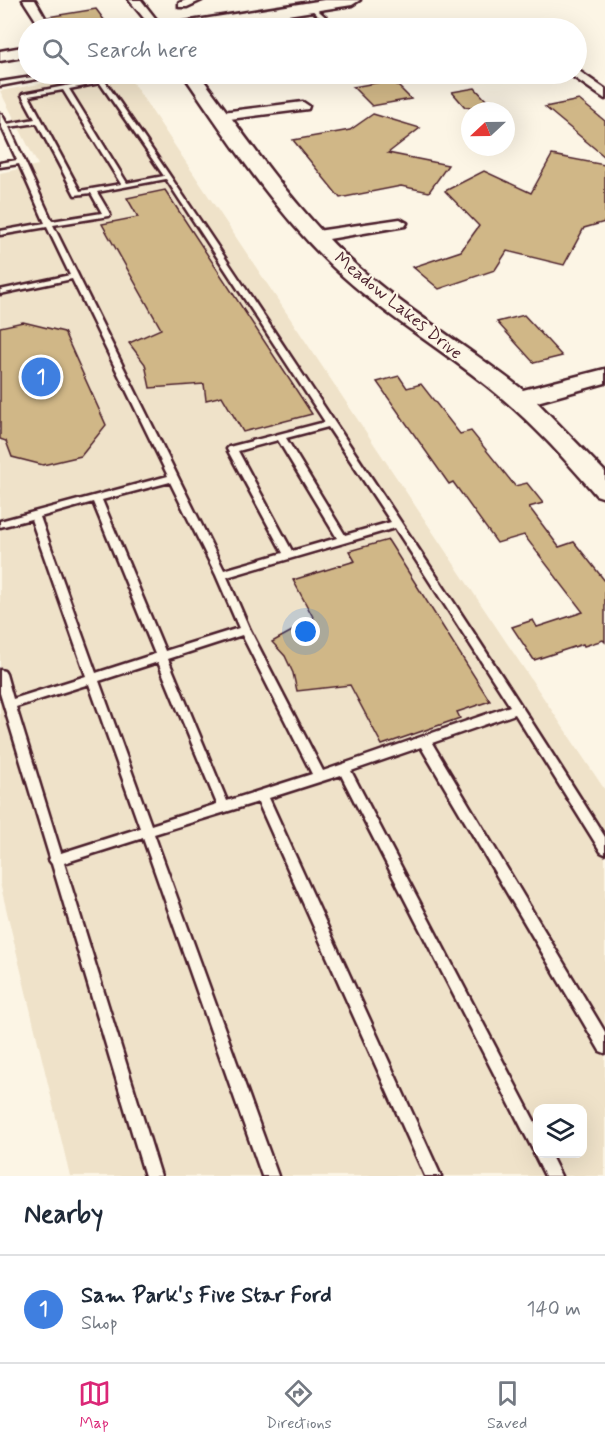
<!DOCTYPE html>
<html lang="en">
<head>
<meta charset="utf-8">
<style>
	:root { --surface:#fff; --page:#f2f2f3; --text:#1f2937; --muted:#747a83; --line:#e0e1e3; --accent:#db2777 }
	body { margin:0; font-family:Mynerve,sans-serif; background:var(--page); color:var(--text) }
	.controls { position:absolute; right:18px; bottom:18px; display:grid; overflow:hidden; border-radius:12px; box-shadow:0 6px 24px #0002 }
	.controls button { width:54px; height:54px; display:grid; place-items:center; padding:0; border:0; border-bottom:2px solid var(--line); background:var(--surface); color:var(--text); font:30px sans-serif }
	.compass { position:absolute; left:461px; top:102px; width:54px; height:54px; border-radius:50%; background:var(--surface); box-shadow:0 6px 24px #0002; rotate:248deg }
	.you { position:absolute; left:306px; top:632px; width:21px; height:21px; margin:-15px; border:4px solid #fff; border-radius:50%; background:#1a73e8; box-shadow:0 0 0 9px #1a73e833 }
	.badge { display:grid; place-items:center; width:39px; height:39px; border-radius:50%; background:var(--accent); color:#fff; font-size:20px; font-weight:700 }
	.pin { position:absolute; translate:-50% -50%; border:3px solid #fff; box-shadow:0 2px 6px #0006 }
	.list { margin:0; padding:0; list-style:none }
	h2 { display:flex; justify-content:space-between; align-items:center; height:78px; margin:0; padding:0 24px; font-size:26px }
	h2 small { font-size:20px; font-weight:400; color:var(--muted) }
	.list li { display:grid; grid-template-columns:39px 1fr auto; gap:18px; align-items:center; box-sizing:border-box; height:108px; padding:0 24px; border-top:2px solid var(--line) }
	.list b { display:block; font-size:22px; white-space:nowrap }
	.list p { margin:0; font-size:20px; white-space:nowrap; color:var(--muted) }
	.list em { font-size:20px; font-style:normal; color:var(--muted) }
	.icon { flex:none; width:33px; height:33px; fill:none; stroke:currentColor; stroke-width:2; stroke-linecap:round; stroke-linejoin:round }
	.map { position:relative; flex:none; width:605px; height:1176px; overflow:hidden }
	.search { position:absolute; background:var(--surface); box-shadow:0 6px 24px #0002; left:18px; right:18px; top:18px; height:66px; display:flex; align-items:center; gap:15px; box-sizing:border-box; padding:0 21px; border-radius:33px; color:var(--muted); font-size:22px }
	.sheet { height:186px; background:var(--surface) }
	nav { display:flex; justify-content:space-around; align-items:center; box-sizing:border-box; height:84px; border-top:2px solid var(--line); background:var(--surface); font-size:16px; color:var(--muted) }
	nav a { display:grid; justify-items:center; gap:3px }
	nav .on { color:var(--accent) }
	.map>svg:first-child { display:block }
</style>
</head>
<body>
<div class="map">
<svg width="605" height="1176" viewBox="0 0 605 1176">
	<rect width="100%" height="100%" fill="#fcf5e5"/>
	<filter id="ink" filterUnits="userSpaceOnUse"><feTurbulence type="fractalNoise" baseFrequency=".0167" numOctaves="2"/><feDisplacementMap in="SourceGraphic" scale="12" xChannelSelector="R" yChannelSelector="G"/><feConvolveMatrix kernelMatrix="1 2 1 2 8 2 1 2 1" color-interpolation-filters="sRGB"/></filter>
	<g filter="url(#ink)">
		<!-- built -->
		<path fill="#efe2c9" fill-rule="evenodd" d="M96 74H127L605 790V1176H70L0 883V173L38 165 0 91ZM538 1108H582V1154H538Z"/>
		<!-- building -->
		<g fill="#d0b787" stroke="#4a1f2b" stroke-width="1.5">
			<polygon points="96,9 110,28 53,28 47,17"/>
			<polygon points="392,80 411,99 372,106 353,87"/>
			<polygon points="475,88 496,111 465,107 452,92"/>
			<polygon points="579,100 605,121 605,157 545,107"/>
			<polygon points="373,114 420,128 388,153 448,165 429,192 401,186 340,198 293,140 350,130"/>
			<polygon points="552,155 605,165 605,222 584,228 564,265 507,251 495,270 439,289 413,267 461,251 479,226 445,191 484,171 531,193"/>
			<polygon points="165,190 312,414 243,432 222,396 206,400 204,384 150,388 145,364 129,343 161,329 102,224 138,217 127,198"/>
			<polygon points="524,315 562,356 534,363 497,322"/>
			<polygon points="23,322 64,332 106,425 81,456 43,465 12,457 6,441 0,439 0,327"/>
			<polygon points="399,376 407,388 421,384 460,434 471,431 515,486 527,483 543,503 529,507 559,547 574,542 605,581 605,642 603,640 584,646 583,644 534,660 512,627 533,620 537,627 583,612 524,535 497,543 453,482 449,484 377,382"/>
			<polygon points="388,540 490,701 457,712 460,718 382,745 350,685 297,691 293,673 285,656 272,642 314,619 293,580 355,561 349,551"/>
		</g>
		<g fill="none" stroke-linecap="round" stroke-linejoin="round">
			<!-- lane casing -->
			<g stroke="#4a1f2b" stroke-width="5">
				<g id="lane">
					<polygon points="311,4 330,21 330,23 283,28 286,26 324,21 309,7 308,6"/>
					<polygon points="52,74 63,74 0,86 0,82"/>
					<path d="M102 79 104 80C185 196 263 315 341 432 430 566 519 700 605 837V854L601 852 515 714 432 743 605 1032V1053L600 1051 421 747 351 771 538 1128V1154H550L561 1176H545L534 1154 535 1152 533 1150 341 775 269 798 441 1176H425L258 802 154 834 278 1176H262L143 838 64 863 161 1176H145L52 864 49 860 50 858 0 693V670L4 671 6 674 13 699 86 676 31 519 0 527V521L168 476 72 279 0 294V290L70 275 47 227 0 235V231L45 223 19 164 0 167V163L17 160 0 123V114L2 115 7 124 35 119 22 95 23 94ZM100 83 164 176 127 183 69 89ZM63 90 121 184 80 191 29 96ZM37 123 75 195 91 193 102 213 52 221 9 127ZM166 179 325 422 229 447 227 449 283 553 224 570 53 225 109 216 110 214 97 192ZM328 427 391 522 345 535 286 438ZM278 440 337 538 292 551 238 451ZM170 482 216 575 239 628 165 651 102 500ZM93 502 155 654 96 673 40 517ZM395 528 510 706 323 771 250 630 227 577ZM242 635 312 774 227 801 168 659ZM158 662 217 804 151 825 99 681ZM89 684 140 828 61 853 16 707Z"/>
				</g>
			</g>
			<!-- street casing -->
			<g stroke="#4a1f2b" stroke-width="5">
				<g id="street">
					<polygon points="23,0 35,0 51,28 41,28"/>
					<polygon points="129,0 141,0 163,28 152,28"/>
					<polygon points="186,0 202,0 187,7 179,7 179,3"/>
					<polygon points="576,69 605,89 605,99 572,76 570,74 576,74"/>
					<polygon points="524,74 548,74 546,77 524,79"/>
					<polygon points="303,102 309,106 308,109 222,120 215,116 222,112"/>
					<polygon points="400,219 407,223 405,226 317,241 309,236 317,231"/>
				</g>
			</g>
			<!-- secondary casing -->
			<g stroke="#4a1f2b" stroke-width="5">
				<g id="secondary">
					<polygon points="324,0 360,0 352,5 204,28 170,28 178,23"/>
					<polygon points="28,46 28,56 0,61 0,51"/>
					<path d="M183 74H199C246 137 291 204 348 258 402 308 466 345 523 390L605 369V383L537 402 605 472V498L596 495C563 457 530 420 491 389 439 347 381 313 333 267 275 211 228 140 183 74Z"/>
				</g>
			</g>
			<!-- lane -->
			<use href="#lane" fill="#fcf5e5" fill-rule="evenodd"/>
			<!-- street -->
			<use href="#street" fill="#fcf5e5" fill-rule="evenodd"/>
			<!-- secondary -->
			<use href="#secondary" fill="#fcf5e5" fill-rule="evenodd"/>
		</g>
	</g>
	<g text-anchor="middle" dominant-baseline="central" stroke-width="4.5" stroke-linejoin="round" paint-order="stroke">
		<!-- far-street labels -->
		<g font-size="18" fill="#4a1f2b" stroke="#fcf5e5">
			<text transform="translate(398 306) rotate(39)">Meadow Lakes Drive</text>
		</g>
	</g>
</svg>
<div class="controls">
<button><svg class="icon" aria-label="layers" viewBox="0 0 24 24"><path d="M12 4l9 5-9 5-9-5zM3 14l9 5 9-5"/></svg></button>
</div>
<svg class="compass" viewBox="-18 -18 36 36"><path d="M0-13l5 13h-10z" fill="#e53935"/><path d="M0 13l5-13h-10z" fill="#747a83"/></svg>
<div class="you"></div>
<div class="pin badge" style="left:41px;top:377px;background:#3f7fe0">1</div>
<div class="search"><svg class="icon" aria-label="search" viewBox="0 0 24 24"><circle cx="10" cy="10" r="6"/><path d="M15 15l6 6"/></svg>Search here</div>
</div>
<section class="sheet">
<h2>Nearby<small></small></h2>
<ul class="list">
<li><span class="badge" style="background:#3f7fe0">1</span><div><b>Sam Park's Five Star Ford</b><p>Shop</p></div><em>140 m</em></li>
</ul>
</section>
<nav>
<a class="on"><svg class="icon" aria-label="map" viewBox="0 0 24 24"><path d="M3 6l6-2 6 2 6-2v14l-6 2-6-2-6 2zM9 4v14M15 6v14"/></svg>Map</a>
<a><svg class="icon" aria-label="directions" viewBox="0 0 24 24"><path d="M12 3l9 9-9 9-9-9zM9 14v-3h6M13 9l2 2-2 2"/></svg>Directions</a>
<a><svg class="icon" aria-label="saved" viewBox="0 0 24 24"><path d="M7 4h10v16l-5-4-5 4z"/></svg>Saved</a>
</nav>
</body>
</html>
